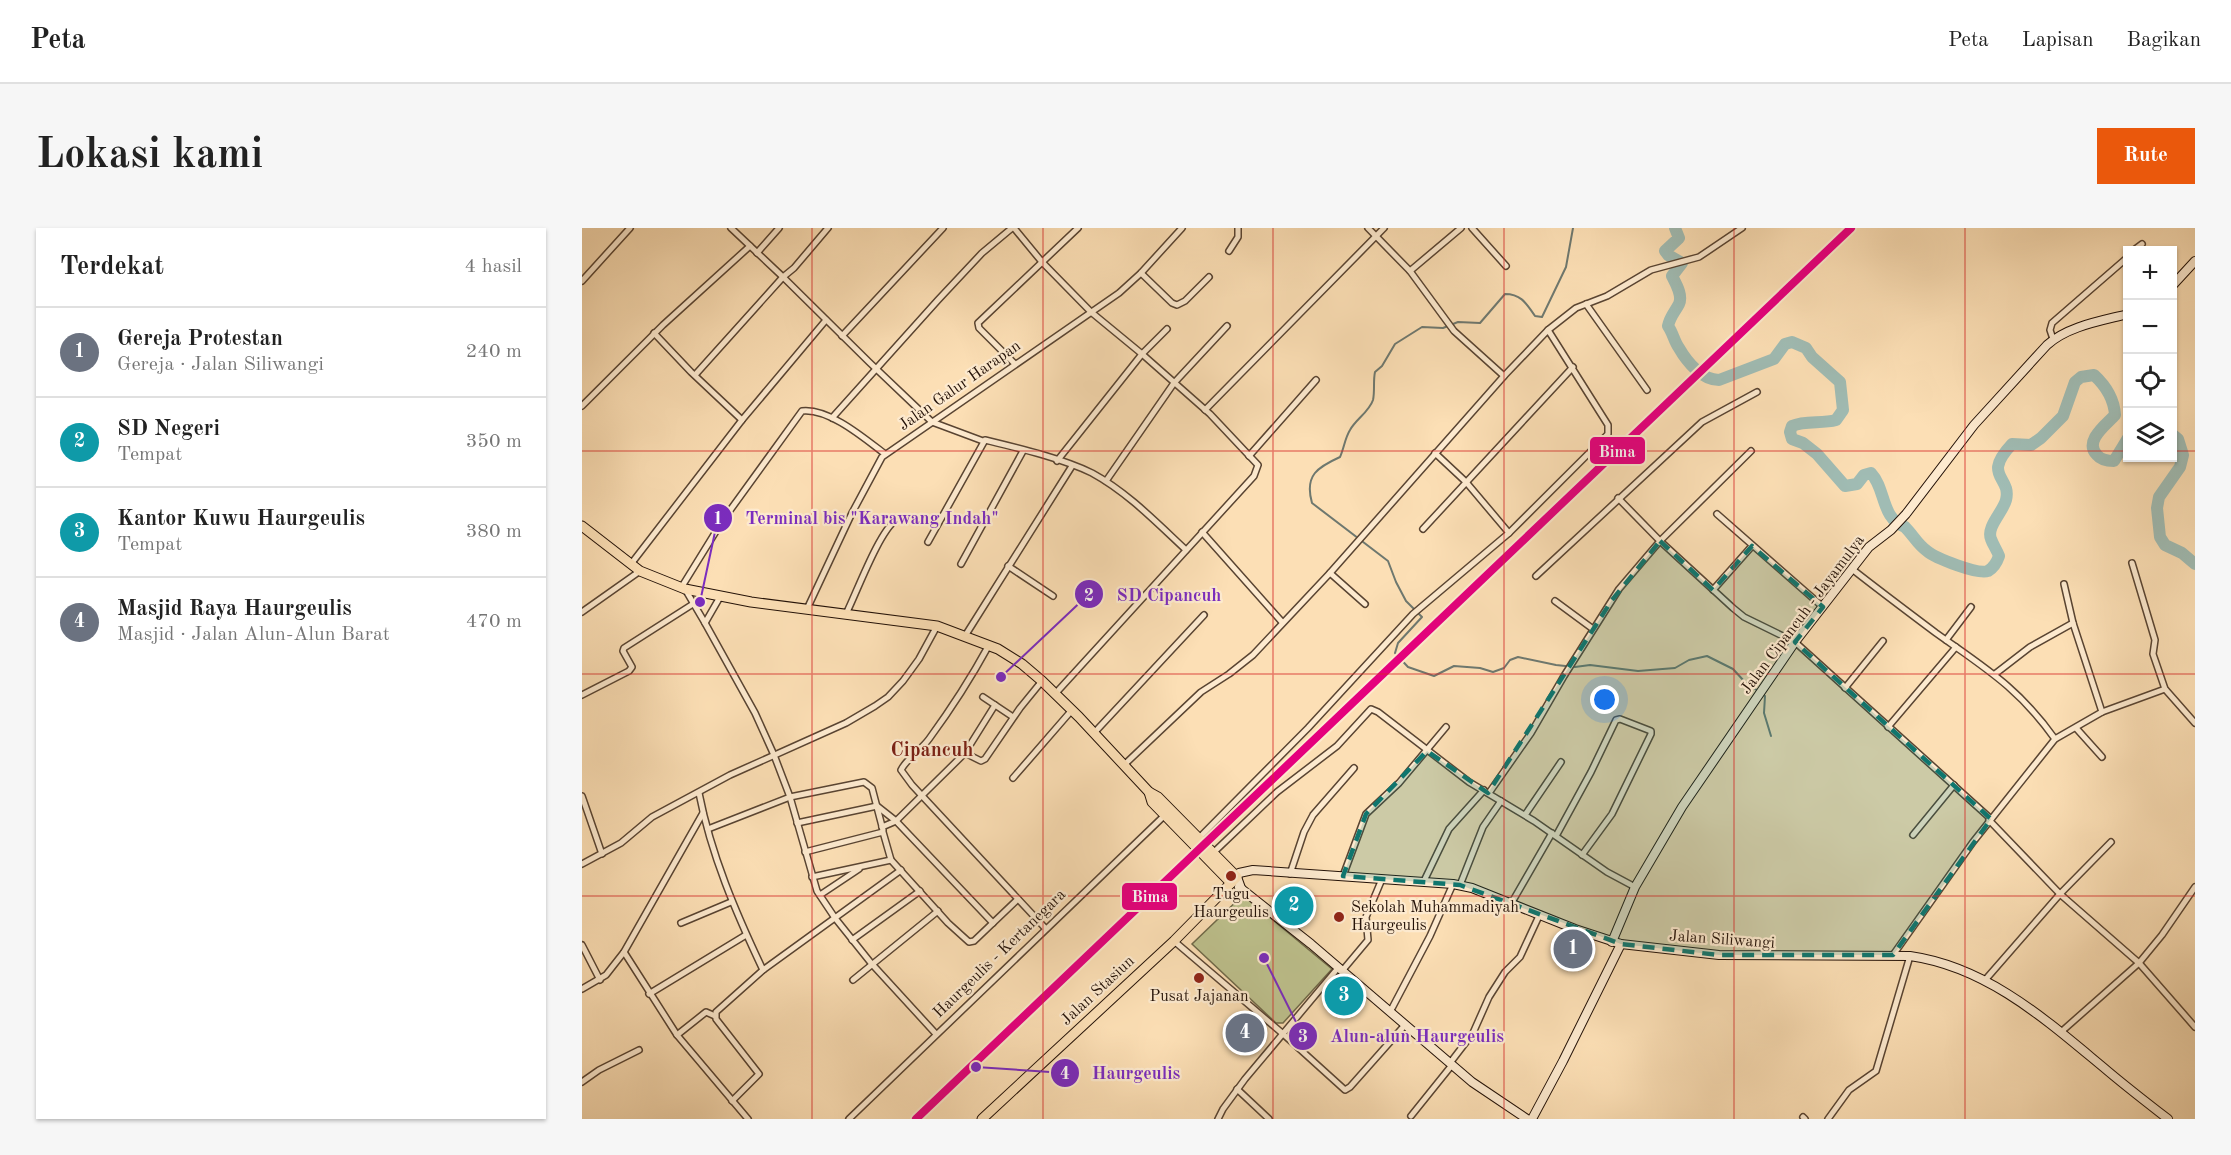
<!DOCTYPE html>
<html lang="id">
<head>
<meta charset="utf-8">
<style>
	:root { --surface:#fff; --page:#f6f6f6; --text:#222; --muted:#767676; --line:#e0e0e0; --accent:#ea580c }
	body { margin:0; font-family:"Old Standard TT",serif; background:var(--page); color:var(--text) }
	.controls { position:absolute; right:18px; top:18px; display:grid; overflow:hidden; border-radius:0px; box-shadow:0 2px 4px #0004 }
	.controls button { width:54px; height:54px; display:grid; place-items:center; padding:0; border:0; border-bottom:2px solid var(--line); background:var(--surface); color:var(--text); font:30px sans-serif }
	.you { position:absolute; left:1023px; top:472px; width:21px; height:21px; margin:-15px; border:4px solid #fff; border-radius:50%; background:#1a73e8; box-shadow:0 0 0 9px #1a73e833 }
	.badge { display:grid; place-items:center; width:39px; height:39px; border-radius:50%; background:var(--accent); color:#fff; font-size:20px; font-weight:700 }
	.pin { position:absolute; translate:-50% -50%; border:3px solid #fff; box-shadow:0 2px 6px #0006 }
	.list { margin:0; padding:0; list-style:none }
	h2 { display:flex; justify-content:space-between; align-items:center; height:78px; margin:0; padding:0 24px; font-size:26px }
	h2 small { font-size:20px; font-weight:400; color:var(--muted) }
	.list li { display:grid; grid-template-columns:39px 1fr auto; gap:18px; align-items:center; box-sizing:border-box; height:90px; padding:0 24px; border-top:2px solid var(--line) }
	.list b { display:block; font-size:22px; white-space:nowrap }
	.list p { margin:0; font-size:20px; white-space:nowrap; color:var(--muted) }
	.list em { font-size:20px; font-style:normal; color:var(--muted) }
	.icon { flex:none; width:33px; height:33px; fill:none; stroke:currentColor; stroke-width:2; stroke-linecap:round; stroke-linejoin:round }
	.map { position:relative; flex:none; width:1613px; height:891px; overflow:hidden; border-radius:0px }
	header { display:flex; align-items:center; gap:36px; box-sizing:border-box; height:84px; padding:0 30px; background:var(--surface); border-bottom:2px solid var(--line) }
	header strong { font-size:28px }
	nav { display:flex; gap:33px; margin-inline-start:auto; font-size:21px }
	.intro { display:flex; align-items:center; justify-content:space-between; box-sizing:border-box; height:144px; padding:0 36px }
	h1 { margin:0; font-size:42px }
	.button { padding:15px 27px; border-radius:0px; background:var(--accent); color:#fff; font-size:21px; font-weight:700 }
	main { display:flex; gap:36px; padding:0 36px }
	aside { flex:1; background:var(--surface); border-radius:0px; box-shadow:0 2px 4px #0004 }
	.map>svg:first-child { display:block }
</style>
</head>
<body>
<header>
<strong>Peta</strong>
<nav><a>Peta</a><a>Lapisan</a><a>Bagikan</a></nav>
</header>
<div class="intro"><h1>Lokasi kami</h1><a class="button">Rute</a></div>
<main>
<aside>
<h2>Terdekat<small>4 hasil</small></h2>
<ul class="list">
<li><span class="badge" style="background:#6b7280">1</span><div><b>Gereja Protestan</b><p>Gereja · Jalan Siliwangi</p></div><em>240 m</em></li>
<li><span class="badge" style="background:#0f9aa8">2</span><div><b>SD Negeri</b><p>Tempat</p></div><em>350 m</em></li>
<li><span class="badge" style="background:#0f9aa8">3</span><div><b>Kantor Kuwu Haurgeulis</b><p>Tempat</p></div><em>380 m</em></li>
<li><span class="badge" style="background:#6b7280">4</span><div><b>Masjid Raya Haurgeulis</b><p>Masjid · Jalan Alun-Alun Barat</p></div><em>470 m</em></li>
</ul>
</aside>
<div class="map">
<svg width="1613" height="891" viewBox="0 0 1613 891">
	<rect width="100%" height="100%" fill="#fcdfb5"/>
	<filter id="stains"><feTurbulence type="fractalNoise" baseFrequency=".00333" numOctaves="4"/><feColorMatrix values="0 0 0 0 .2 0 0 0 0 .09 0 0 0 0 .02 0 0 0 .5 -.17"/></filter>
	<radialGradient id="worn" r=".72"><stop offset=".6" stop-color="#630" stop-opacity="0"/><stop offset="1" stop-color="#630" stop-opacity=".3"/></radialGradient>
	<!-- green -->
	<polygon fill="#bec28e" stroke="#706a4a" stroke-width="1.5" points="661,667 750,741 701,795 694,795 610,716"/>
	<g fill="none" stroke-linecap="round" stroke-linejoin="round">
		<!-- stream -->
		<path stroke="#6e786f" stroke-width="2" d="M991 0 984 39 960 89 953 88C944 75 939 66 923 66L898 95 876 94 861 100 840 99 813 116 800 138 793 144C791 153 793 163 791 172 787 184 774 191 768 202 763 210 762 220 758 229 736 239 722 247 730 275L806 333 814 354 824 373 840 389 816 415 813 425 826 439 852 448 872 438 898 440 911 444 922 440 928 432 936 429 974 437 993 439 1008 437 1056 443 1093 440 1107 432 1125 428 1151 441 1162 453 1183 468 1182 485 1189 508"/>
		<!-- river -->
		<g stroke="#a0bcb4" stroke-width="12">
			<path d="M1093 0 1097 10 1083 23 1086 27 1100 35 1090 48C1094 56 1101 67 1097 76 1093 84 1088 88 1086 98 1091 105 1092 113 1097 120 1105 134 1120 152 1137 152L1192 131 1203 116 1210 114 1224 120 1230 129 1258 154 1261 182 1254 192C1240 196 1223 192 1210 198L1208 204 1210 211 1221 215 1235 226 1263 258 1275 256 1282 247 1289 245C1304 261 1299 291 1323 299 1331 307 1336 317 1345 323 1353 330 1396 347 1406 343 1411 340 1415 334 1417 328 1415 322 1411 317 1409 311 1404 299 1421 284 1424 272 1430 248 1399 249 1430 216L1449 217 1459 210 1481 188 1493 154 1499 149 1512 147C1524 158 1532 171 1533 187 1525 196 1501 213 1515 227 1519 232 1525 233 1532 233L1546 210"/>
			<polyline points="1590,206 1596,211 1601,227 1598,239 1577,269 1575,280 1578,309 1583,317 1600,325 1613,336"/>
		</g>
		<!-- street casing -->
		<g stroke="#594432" stroke-width="8">
			<g id="street">
				<polyline points="149,0 201,49 212,40 246,0"/>
				<polyline points="432,0 460,34 509,84 560,126 628,186 676,237 672,248 473,466"/>
				<polyline points="786,0 828,43 872,103 922,148"/>
				<polyline points="890,0 924,38"/>
				<polyline points="1552,22 1560,16"/>
				<polyline points="647,23 656,9 656,0"/>
				<polyline points="175,25 197,0"/>
				<polyline points="828,43 879,0"/>
				<polyline points="559,45 590,75 595,77 603,73 627,49"/>
				<polyline points="0,53 48,0"/>
				<polyline points="1004,76 1065,162"/>
				<polyline points="966,102 994,80 1025,68 1069,42 1117,29 1160,0"/>
				<polyline points="72,105 109,144 160,192"/>
				<polyline points="260,108 361,0"/>
				<polyline points="1471,111 1468,102 1470,95 1546,29"/>
				<polyline points="433,136 397,100 396,95 496,0"/>
				<polyline points="113,147 201,49 287,134 350,194 401,213"/>
				<polyline points="0,178 81,97 168,18"/>
				<polyline points="623,182 802,0"/>
				<polyline points="250,190 356,72 400,25 430,0"/>
				<polyline points="853,225 884,254 927,305"/>
				<polyline points="667,228 734,152"/>
				<polyline points="475,233 560,126 585,101"/>
				<polyline points="524,253 592,155 645,98"/>
				<polyline points="1036,270 1078,313 1151,380 1162,389 1213,414 1409,591"/>
				<polyline points="1135,286 1241,379"/>
				<polyline points="841,301 991,139"/>
				<polyline points="620,304 700,394"/>
				<path d="M346 314 403 212C436 220 479 230 510 245 545 264 574 294 604 322"/>
				<polyline points="1550,335 1573,412 1571,426 1583,461 1613,495"/>
				<polyline points="49,336 160,192 244,92"/>
				<polyline points="379,336 441,223"/>
				<polyline points="426,338 471,368"/>
				<path d="M1270 341C1298 363 1326 384 1354 405 1403 440 1437 460 1473 511"/>
				<polyline points="748,345 783,376"/>
				<polyline points="954,348 1120,194 1175,164"/>
				<polyline points="1482,356 1491,395 1520,484"/>
				<path d="M99 360 141 292 220 183C247 180 282 210 303 226"/>
				<polyline points="103,361 123,395 138,369"/>
				<polyline points="1131,362 1170,318"/>
				<polyline points="973,373 1011,401"/>
				<polyline points="225,381 270,285 300,229 537,65 559,45 600,0"/>
				<polyline points="0,384 58,343"/>
				<path d="M264 386C275 364 297 303 315 291"/>
				<polyline points="123,395 173,485 192,527 208,569 235,663 253,690 289,735 354,806"/>
				<polyline points="383,408 490,238"/>
				<polyline points="1364,412 1389,379"/>
				<path d="M407 417C389 450 369 481 347 511 339 522 325 530 319 542L330 557 464 701"/>
				<polyline points="1413,446 1448,419 1491,395"/>
				<polyline points="1263,460 1301,413"/>
				<polyline points="0,467 47,443 50,439 41,423 42,420 111,376"/>
				<polyline points="401,469 413,477"/>
				<polyline points="1306,499 1374,419"/>
				<polyline points="1494,500 1520,529"/>
				<polyline points="512,505 622,387"/>
				<polyline points="383,525 413,477 431,489"/>
				<polyline points="542,537 619,464 647,446 671,427 748,345 922,148 966,102 1026,197 1026,206 927,305 831,386 726,500 617,610"/>
				<polyline points="431,550 490,482"/>
				<path d="M117 565C129 627 154 685 181 742"/>
				<polyline points="907,565 949,505 982,448 1037,361 1078,313 1169,223"/>
				<polyline points="0,568 20,626"/>
				<polyline points="943,587 979,534"/>
				<polyline points="1407,592 1478,666 1557,735 1613,799"/>
				<polyline points="215,595 295,578 314,593 411,695"/>
				<polyline points="300,599 314,593 383,525 399,533 403,531 438,480 460,453"/>
				<polyline points="126,601 208,569 282,554 290,560 301,602"/>
				<polyline points="1331,607 1372,557"/>
				<polyline points="974,608 1009,544 1034,492 1038,491 1069,503 1069,506 1030,586 1000,627"/>
				<polyline points="223,624 301,604 309,632 366,695 387,714 392,713 436,671"/>
				<polyline points="631,625 695,564 755,518 789,481 796,484 887,554 952,593 1025,644 1053,659"/>
				<polyline points="0,636 39,615 70,589 148,547 264,495 293,478 306,469 321,453 337,431 355,398"/>
				<polyline points="708,646 722,604 731,587 772,540"/>
				<polyline points="761,648 784,586 817,555 864,499"/>
				<polyline points="230,649 309,632"/>
				<polyline points="842,653 867,601 902,562"/>
				<polyline points="878,657 901,599 919,573"/>
				<polyline points="238,667 277,641"/>
				<polyline points="929,676 970,605"/>
				<polyline points="99,695 149,674"/>
				<polyline points="270,712 338,663"/>
				<polyline points="592,713 700,805 763,862 768,859 823,797"/>
				<polyline points="0,717 18,752"/>
				<polyline points="42,724 95,807 166,891"/>
				<polyline points="1311,727 1391,614 1473,511 1520,484 1583,461"/>
				<polyline points="760,743 786,712 784,689 800,651"/>
				<polyline points="1404,751 1478,666 1529,614"/>
				<polyline points="271,752 356,683"/>
				<polyline points="0,761 24,747 42,724 121,585"/>
				<polyline points="67,766 164,707"/>
				<polyline points="808,784 848,708 871,656"/>
				<polyline points="1479,804 1557,735 1580,707 1613,659"/>
				<polyline points="95,807 124,784 133,788"/>
				<polyline points="868,835 891,805 907,769 923,744 938,729 957,688"/>
				<polyline points="0,854 17,842 57,822"/>
				<polyline points="655,861 687,891"/>
				<polyline points="150,873 177,846 134,791 134,784 181,742 319,642"/>
				<polyline points="829,888 870,837"/>
				<polyline points="1221,889 1223,891"/>
				<polyline points="267,891 583,587"/>
				<polyline points="636,891 641,881 663,851 756,740"/>
				<polyline points="1246,891 1267,862 1294,843 1328,728"/>
			</g>
		</g>
		<!-- secondary casing -->
		<g stroke="#231107" stroke-width="10">
			<g id="secondary">
				<polyline points="1590,58 1613,33"/>
				<polyline points="657,659 729,716 890,854 945,891"/>
				<path d="M659 660 655 649 657 645 671 642 871 656 890 660 993 701 1039 716 1137 727 1328 728C1405 739 1463 791 1521 839 1542 857 1564 874 1586 891"/>
				<path d="M1030 714 1053 659 1100 579 1213 414 1287 319 1309 302 1324 286 1392 197 1465 117C1486 98 1519 93 1546 86"/>
				<polyline points="950,891 981,833 1039,716"/>
			</g>
		</g>
		<!-- primary casing -->
		<g stroke="#231107" stroke-width="11">
			<g id="primary">
				<polyline points="0,298 58,343 103,361 169,374 355,398 416,421 440,436 460,453 497,489 567,564 576,569 655,649 592,713 400,891"/>
				<polyline points="567,564 570,574 649,655"/>
			</g>
		</g>
		<!-- street -->
		<use href="#street" stroke="#fdeacf" stroke-width="5"/>
		<!-- secondary -->
		<use href="#secondary" stroke="#fdeacf" stroke-width="8"/>
		<!-- primary -->
		<use href="#primary" stroke="#fcdfb5" stroke-width="9"/>
		<!-- rail-1 casing -->
		<g stroke="#fdeacf" stroke-width="12">
			<polyline id="rail-1" points="334,891 1269,0"/>
		</g>
		<!-- rail-1 -->
		<use href="#rail-1" stroke="#e5007d" stroke-width="8"/>
	</g>
	<!-- marked area -->
	<path fill="#0f766e" fill-opacity="0.2" stroke="#0f766e" stroke-width="4.5" stroke-dasharray="12 8" stroke-linejoin="round" d="M1078 313 1131 362 1170 318 1241 379 1213 414 1409 591 1311 727H1137L1039 716 878 657 761 648 784 586 845 523 906 565 1030 372Z"/>
	<!-- grid -->
	<path fill="none" stroke="#d62828" stroke-width="1.5" stroke-opacity="0.55" d="M230 0V891M461 0V891M691 0V891M922 0V891M1152 0V891M1383 0V891M0 223H1546M1590 223H1613M0 446H1613M0 668H1613"/>
	<!-- markers -->
	<g fill="#8f2418" stroke="#fdeacf" stroke-width="2">
		<circle cx="649" cy="648" r="6"/>
		<circle cx="757" cy="689" r="6"/>
		<circle cx="617" cy="750" r="6"/>
	</g>
	<g text-anchor="middle" dominant-baseline="central" stroke-width="4.5" stroke-linejoin="round" paint-order="stroke">
		<!-- street labels -->
		<g font-size="16" fill="#231107" stroke="#fdeacf">
			<text transform="translate(378 158) rotate(-35)">Jalan Galur Harapan</text>
			<text transform="translate(1221 387) rotate(-53)">Jalan Cipancuh - Jayamulya</text>
			<text transform="translate(1140 712) rotate(4)">Jalan Siliwangi</text>
			<text transform="translate(418 726) rotate(-44)">Haurgeulis - Kertanegara</text>
			<text transform="translate(516 763) rotate(-43)">Jalan Stasiun</text>
		</g>
		<!-- poi labels -->
		<g font-size="16" fill="#231107" stroke="#fdeacf">
			<text x="649" y="667">Tugu<tspan x="649" dy="18">Haurgeulis</tspan></text>
			<text x="769" y="680" text-anchor="start">Sekolah Muhammadiyah<tspan x="769" dy="18">Haurgeulis</tspan></text>
			<text x="617" y="769">Pusat Jajanan</text>
		</g>
		<!-- quarter labels -->
		<g font-size="20" font-weight="bold" fill="#7a1f14" stroke="#fdeacf">
			<text x="350" y="523">Cipancuh</text>
		</g>
	</g>
	<!-- callouts -->
	<path fill="none" stroke="#7b2cbf" stroke-width="2" d="M118 374L136 290M419 449L507 366M682 730L721 808M394 839L483 845"/>
	<g fill="#7b2cbf" stroke="#fdeacf" stroke-width="2">
		<circle cx="118" cy="374" r="6"/>
		<circle cx="419" cy="449" r="6"/>
		<circle cx="682" cy="730" r="6"/>
		<circle cx="394" cy="839" r="6"/>
		<circle cx="136" cy="290" r="15"/>
		<circle cx="507" cy="366" r="15"/>
		<circle cx="721" cy="808" r="15"/>
		<circle cx="483" cy="845" r="15"/>
	</g>
	<g font-size="18" text-anchor="middle" font-weight="bold" fill="#fff">
		<text x="136" y="296">1</text>
		<text x="507" y="373">2</text>
		<text x="721" y="814">3</text>
		<text x="483" y="851">4</text>
	</g>
	<g font-size="18" text-anchor="middle" font-weight="bold" fill="#7b2cbf" stroke="#fdeacf" stroke-width="4.5" stroke-linejoin="round" paint-order="stroke">
		<text x="290" y="296">Terminal bis "Karawang Indah"</text>
		<text x="587" y="373">SD Cipancuh</text>
		<text x="835" y="814">Alun-alun Haurgeulis</text>
		<text x="554" y="851">Haurgeulis</text>
	</g>
	<g stroke="#fdeacf" stroke-width="2">
		<rect x="1007" y="208" width="57" height="29" rx="6" fill="#e5007d"/>
		<rect x="539" y="654" width="57" height="29" rx="6" fill="#e5007d"/>
	</g>
	<g font-size="16" text-anchor="middle" font-weight="bold" fill="#fff">
		<text x="1035" y="229">Bima</text>
		<text x="568" y="674">Bima</text>
	</g>
	<rect width="100%" height="100%" filter="url(#stains)"/>
	<rect width="100%" height="100%" fill="url(#worn)"/>
</svg>
<div class="controls">
<button>+</button>
<button>−</button>
<button><svg class="icon" aria-label="locate" viewBox="0 0 24 24"><circle cx="12" cy="12" r="6"/><path d="M12 2v4M12 18v4M2 12h4M18 12h4"/></svg></button>
<button><svg class="icon" aria-label="layers" viewBox="0 0 24 24"><path d="M12 4l9 5-9 5-9-5zM3 14l9 5 9-5"/></svg></button>
</div>
<div class="you"></div>
<div class="pin badge" style="left:991px;top:721px;background:#6b7280">1</div>
<div class="pin badge" style="left:712px;top:678px;background:#0f9aa8">2</div>
<div class="pin badge" style="left:762px;top:768px;background:#0f9aa8">3</div>
<div class="pin badge" style="left:663px;top:805px;background:#6b7280">4</div>
</div>
</main>
</body>
</html>
